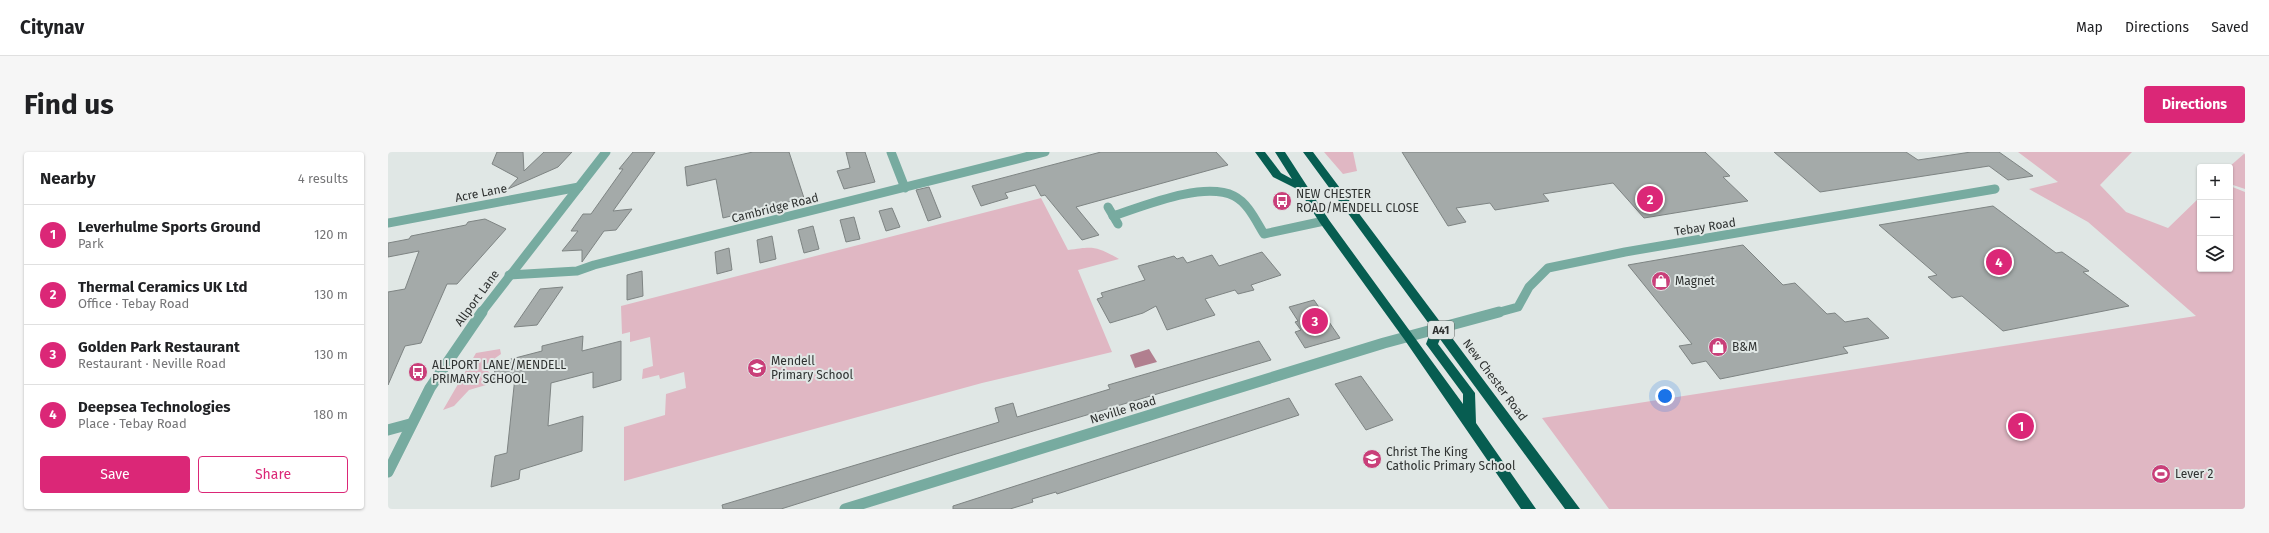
<!DOCTYPE html>
<html lang="en">
<head>
<meta charset="utf-8">
<style>
	:root { --surface:#fff; --page:#f6f6f6; --text:#202124; --muted:#757577; --line:#e0e0e0; --accent:#db2777 }
	body { margin:0; font-family:"Fira Sans",sans-serif; background:var(--page); color:var(--text) }
	.controls { position:absolute; right:12px; top:12px; display:grid; overflow:hidden; border-radius:4px; box-shadow:0 1px 3px #0004 }
	.controls button { width:36px; height:36px; display:grid; place-items:center; padding:0; border:0; border-bottom:1px solid var(--line); background:var(--surface); color:var(--text); font:20px sans-serif }
	.you { position:absolute; left:1277px; top:244px; width:14px; height:14px; margin:-10px; border:3px solid #fff; border-radius:50%; background:#1a73e8; box-shadow:0 0 0 6px #1a73e833 }
	.badge { display:grid; place-items:center; width:26px; height:26px; border-radius:50%; background:var(--accent); color:#fff; font-size:13px; font-weight:700 }
	.pin { position:absolute; translate:-50% -50%; border:2px solid #fff; box-shadow:0 1px 4px #0006 }
	.list { margin:0; padding:0; list-style:none }
	h2 { display:flex; justify-content:space-between; align-items:center; height:52px; margin:0; padding:0 16px; font-size:17px }
	h2 small { font-size:13px; font-weight:400; color:var(--muted) }
	.list li { display:grid; grid-template-columns:26px 1fr auto; gap:12px; align-items:center; box-sizing:border-box; height:60px; padding:0 16px; border-top:1px solid var(--line) }
	.list b { display:block; font-size:15px; white-space:nowrap }
	.list p { margin:0; font-size:13px; white-space:nowrap; color:var(--muted) }
	.list em { font-size:13px; font-style:normal; color:var(--muted) }
	.actions { display:flex; gap:8px; padding:12px 16px }
	.actions a { flex:1; padding:9px 0; border:1px solid var(--accent); border-radius:4px; text-align:center; font-size:14px; color:var(--accent) }
	.actions .main { background:var(--accent); color:#fff }
	.icon { flex:none; width:22px; height:22px; fill:none; stroke:currentColor; stroke-width:2; stroke-linecap:round; stroke-linejoin:round }
	.map { position:relative; flex:none; width:1857px; height:357px; overflow:hidden; border-radius:4px }
	header { display:flex; align-items:center; gap:24px; box-sizing:border-box; height:56px; padding:0 20px; background:var(--surface); border-bottom:1px solid var(--line) }
	header strong { font-size:19px }
	nav { display:flex; gap:22px; margin-inline-start:auto; font-size:14px }
	.intro { display:flex; align-items:center; justify-content:space-between; box-sizing:border-box; height:96px; padding:0 24px }
	h1 { margin:0; font-size:28px }
	.button { padding:10px 18px; border-radius:4px; background:var(--accent); color:#fff; font-size:14px; font-weight:700 }
	main { display:flex; gap:24px; padding:0 24px }
	aside { flex:1; background:var(--surface); border-radius:4px; box-shadow:0 1px 3px #0004 }
	.map>svg:first-child { display:block }
</style>
</head>
<body>
<header>
<strong>Citynav</strong>
<nav><a>Map</a><a>Directions</a><a>Saved</a></nav>
</header>
<div class="intro"><h1>Find us</h1><a class="button">Directions</a></div>
<main>
<aside>
<h2>Nearby<small>4 results</small></h2>
<ul class="list">
<li><span class="badge">1</span><div><b>Leverhulme Sports Ground</b><p>Park</p></div><em>120 m</em></li>
<li><span class="badge">2</span><div><b>Thermal Ceramics UK Ltd</b><p>Office · Tebay Road</p></div><em>130 m</em></li>
<li><span class="badge">3</span><div><b>Golden Park Restaurant</b><p>Restaurant · Neville Road</p></div><em>130 m</em></li>
<li><span class="badge">4</span><div><b>Deepsea Technologies</b><p>Place · Tebay Road</p></div><em>180 m</em></li>
</ul>
<div class="actions"><a class="main">Save</a><a>Share</a></div>
</aside>
<div class="map">
<svg width="1857" height="357" viewBox="0 0 1857 357">
	<rect width="100%" height="100%" fill="#e0e7e5"/>
	<!-- green -->
	<g fill="#e0b7c3">
		<polygon points="936,0 965,0 969,19 955,22"/>
		<polygon points="1630,0 1744,0 1712,33 1738,60 1780,76 1812,45 1812,117 1842,117 1842,34 1857,40 1857,357 1221,357 1154,266 1808,164 1700,70 1641,37 1670,30"/>
		<polygon points="1857,1 1857,37 1842,32 1841,15"/>
		<path d="M653 46 680 98C706 94 708 94 731 107L690 118 724 200 594 231 236 329V275L277 263 278 242 298 236 296 220 272 227 271 223 254 227 255 217 265 214 262 185 242 190V180L234 182 233 154Z"/>
		<polygon points="112,197 113,202 96,214 103,223 98,233 81,238 66,254 55,258 88,201"/>
	</g>
	<!-- water -->
	<polygon fill="#b17f8f" points="761,197 769,210 747,216 742,203"/>
	<!-- building -->
	<g fill="#a4aaa9" stroke="#7e8483">
		<polygon points="109,0 135,0 136,19 156,0 184,0 170,15 120,37 130,26 104,12"/>
		<polygon points="245,0 267,0 225,59 244,57 228,78 216,79 194,110 194,98 174,99 190,79 183,79 195,62 203,62 235,17 231,17"/>
		<polygon points="365,0 401,0 416,46 335,66 328,27 299,34 297,15"/>
		<polygon points="458,0 477,0 487,30 456,37 449,19 462,16"/>
		<polygon points="713,0 828,0 840,13 688,55 711,83 694,88 657,43 653,44 647,33 617,41 620,46 593,54 584,34"/>
		<polygon points="1014,0 1317,0 1342,24 1335,25 1360,49 1256,66 1225,31 1155,42 1161,49 1107,58 1102,51 1068,56 1078,70 1060,74"/>
		<polygon points="1386,0 1518,0 1530,8 1583,0 1611,0 1645,24 1620,28 1601,14 1432,40"/>
		<polygon points="541,35 553,65 540,69 528,38"/>
		<polygon points="1605,54 1668,101 1674,100 1701,119 1695,120 1741,154 1615,179 1574,144 1564,146 1540,125 1549,123 1491,73"/>
		<polygon points="504,56 512,75 498,79 491,59"/>
		<polygon points="466,65 472,87 458,90 452,68"/>
		<polygon points="97,67 118,77 69,132 59,132 33,191 17,194 0,233 0,140 17,137 31,99 0,105 0,91 21,87 23,84 78,73 80,70"/>
		<polygon points="425,74 431,97 416,101 410,78"/>
		<polygon points="384,84 388,107 372,111 369,88"/>
		<polygon points="1355,93 1395,133 1407,131 1439,162 1447,161 1457,170 1480,166 1501,186 1455,195 1460,201 1332,227 1318,209 1304,212 1291,194 1304,192 1240,113"/>
		<polygon points="341,96 344,118 329,122 327,100"/>
		<polygon points="874,100 893,123 863,133 866,138 850,142 847,138 817,147 827,163 779,178 768,154 755,161 722,171 709,147 715,145 713,141 757,128 750,114 786,104 789,107 795,105 799,111 824,103 831,114"/>
		<polygon points="254,119 255,144 239,148 239,123"/>
		<polygon points="175,135 149,173 126,175 152,137"/>
		<polygon points="926,148 952,186 917,196 907,180 913,178 907,170 910,169 901,155"/>
		<polygon points="195,184 194,199 233,189 233,228 205,236 205,220 163,231 160,274 195,264 194,299 132,318 131,327 103,335 107,304 119,301 127,225 105,231 108,211 154,199 154,194"/>
		<polygon points="871,189 883,208 568,302 393,357 335,357 334,353 608,271 611,270 607,256 625,251 629,265 722,237 720,233"/>
		<polygon points="973,224 986,242 1005,268 978,278 947,232"/>
		<polygon points="901,246 911,263 669,342 668,340 644,347 645,350 622,357 565,357 565,354"/>
	</g>
	<g fill="none" stroke-linecap="round" stroke-linejoin="round">
		<!-- minor-far1 -->
		<g stroke="#77aba0" stroke-width="9">
			<polyline points="503,0 517,36"/>
			<polyline points="720,55 730,72"/>
			<path d="M725 64C756 54 815 29 846 44 860 51 868 69 876 82L936 69"/>
			<polyline points="0,71 191,35"/>
			<polyline points="121,123 189,119 206,113 657,0"/>
			<polyline points="93,161 218,0"/>
			<polyline points="1108,161 1130,155 1141,135 1160,116 1237,100 1607,37"/>
		</g>
		<!-- minor -->
		<g stroke="#77aba0" stroke-width="11">
			<polyline points="0,278 22,272"/>
			<polyline points="0,320 42,236 94,160"/>
			<polyline points="457,357 996,191 1111,160"/>
		</g>
		<!-- highway -->
		<polygon fill="#075d51" fill-rule="evenodd" points="867,0 877,0 893,21 904,27 887,0 897,0 941,68 1075,252 1075,242 1038,192 1044,176 915,0 925,0 1192,357 1177,357 1052,187 1050,192 1087,241 1088,271 1148,357 1133,357 1016,187 932,71 911,38 885,25"/>
	</g>
	<!-- icons -->
	<defs>
		<g id="bus-disc" transform="scale(1)"><circle r="9.5" fill="#c93f79" stroke="#e0e7e5"/><path d="M-5-6H5V4H4V6H2V4H-2V6H-4V4H-5ZM-3.5-4V0h7V-4ZM-3.5 1.2v1.5H-2V1.2ZM2 1.2v1.5H3.5V1.2Z" fill="#fff"/></g>
		<g id="shop-disc" transform="scale(1)"><circle r="9.5" fill="#c93f79" stroke="#e0e7e5"/><path d="M-5-2.5h2.3a2.7 3.5 0 0 1 5.4 0H5L5.5 6h-11ZM-1.5-2.5h3a1.5 2.3 0 0 0-3 0Z" fill="#fff"/></g>
		<g id="school-disc" transform="scale(1)"><circle r="9.5" fill="#c93f79" stroke="#e0e7e5"/><path d="M0-5L7-2L0 1L-7-2ZM-4 1L0 2.5L4 1V4Q0 6-4 4Z" fill="#fff"/></g>
		<g id="stadium-disc" transform="scale(1)"><circle r="9.5" fill="#c93f79" stroke="#e0e7e5"/><path d="M0-5a6.5 5 0 1 0 0 10a6.5 5 0 1 0 0-10ZM-3.5-1.8h7v3.6h-7Z" fill="#fff"/></g>
	</defs>
	<g fill-rule="evenodd">
		<use href="#bus-disc" x="894" y="49"/>
		<use href="#shop-disc" x="1273" y="129"/>
		<use href="#shop-disc" x="1330" y="195"/>
		<use href="#school-disc" x="369" y="216"/>
		<use href="#bus-disc" x="30" y="220"/>
		<use href="#school-disc" x="984" y="307"/>
		<use href="#stadium-disc" x="1773" y="322"/>
	</g>
	<g text-anchor="middle" dominant-baseline="central" stroke-width="4" stroke-linejoin="round" paint-order="stroke">
		<!-- shield labels -->
		<rect fill="#e0e7e5" stroke="#646867" stroke-width="1" x="1040" y="169" width="26" height="18" rx="3"/>
		<g font-size="11" font-weight="bold" fill="#2f3231">
			<text x="1053" y="178">A41</text>
		</g>
		<!-- street labels -->
		<g font-size="12" fill="#2f3231" stroke="#e0e7e5">
			<text transform="translate(93 41) rotate(-11)">Acre Lane</text>
			<text transform="translate(387 56) rotate(-14)">Cambridge Road</text>
			<text transform="translate(1317 75) rotate(-9)">Tebay Road</text>
			<text transform="translate(89 146) rotate(-54)">Allport Lane</text>
			<text transform="translate(1107 228) rotate(53)">New Chester Road</text>
			<text transform="translate(735 258) rotate(-17)">Neville Road</text>
		</g>
		<!-- poi labels -->
		<g font-size="12" fill="#2f3231" stroke="#e0e7e5" text-anchor="start">
			<text x="908" y="42">NEW CHESTER<tspan x="908" dy="14">ROAD/MENDELL CLOSE</tspan></text>
			<text x="1287" y="129">Magnet</text>
			<text x="1344" y="195">B&amp;M</text>
			<text x="383" y="209">Mendell<tspan x="383" dy="14">Primary School</tspan></text>
			<text x="44" y="213">ALLPORT LANE/MENDELL<tspan x="44" dy="14">PRIMARY SCHOOL</tspan></text>
			<text x="998" y="300">Christ The King<tspan x="998" dy="14">Catholic Primary School</tspan></text>
			<text x="1787" y="322">Lever 2</text>
		</g>
	</g>
</svg>
<div class="controls">
<button>+</button>
<button>−</button>
<button><svg class="icon" aria-label="layers" viewBox="0 0 24 24"><path d="M12 4l9 5-9 5-9-5zM3 14l9 5 9-5"/></svg></button>
</div>
<div class="you"></div>
<div class="pin badge" style="left:1633px;top:274px">1</div>
<div class="pin badge" style="left:1262px;top:47px">2</div>
<div class="pin badge" style="left:927px;top:169px">3</div>
<div class="pin badge" style="left:1611px;top:110px">4</div>
</div>
</main>
</body>
</html>
